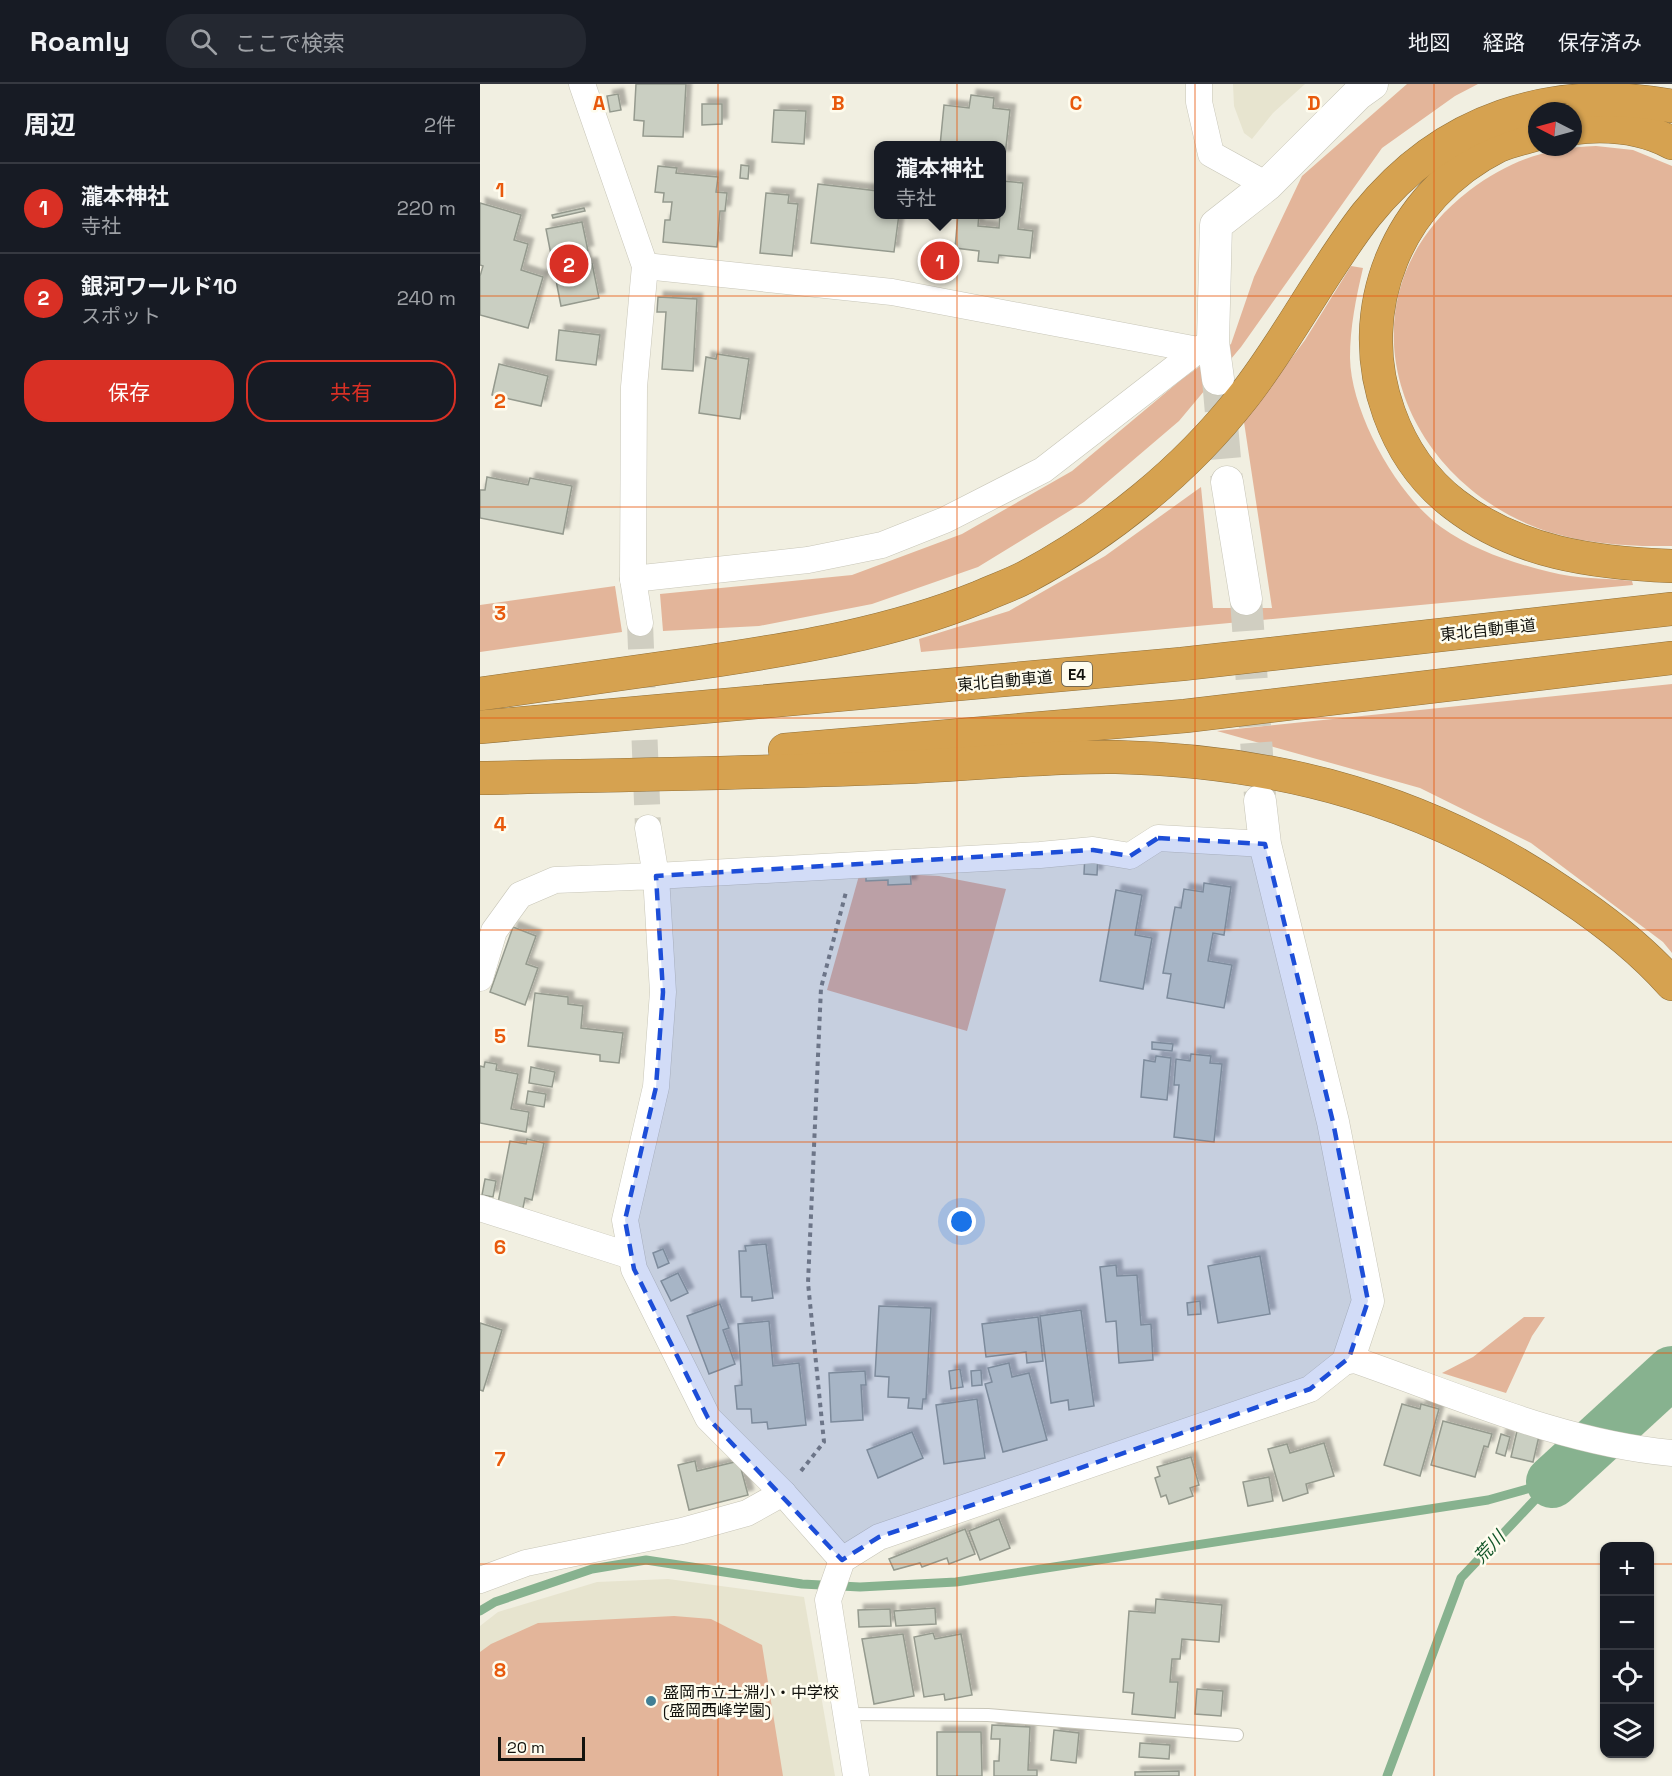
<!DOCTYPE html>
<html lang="ja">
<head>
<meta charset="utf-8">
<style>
	:root { --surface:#171b24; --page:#242831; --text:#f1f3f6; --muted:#9ea1a6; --line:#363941; --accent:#d93025 }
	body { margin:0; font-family:"Space Grotesk","Noto Sans JP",sans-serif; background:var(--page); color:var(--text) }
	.controls { position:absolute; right:18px; bottom:18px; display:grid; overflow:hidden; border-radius:12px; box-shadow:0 2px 4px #0004 }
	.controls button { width:54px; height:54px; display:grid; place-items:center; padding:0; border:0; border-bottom:2px solid var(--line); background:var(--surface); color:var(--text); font:30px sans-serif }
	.compass { position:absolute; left:1048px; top:18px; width:54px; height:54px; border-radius:50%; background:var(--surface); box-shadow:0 2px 4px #0004; rotate:276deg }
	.scale { position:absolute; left:18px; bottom:15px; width:87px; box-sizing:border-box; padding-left:6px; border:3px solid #12120d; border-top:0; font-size:16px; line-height:21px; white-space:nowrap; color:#12120d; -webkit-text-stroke:4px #fefcee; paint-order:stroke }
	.you { position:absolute; left:482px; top:1138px; width:21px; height:21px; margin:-15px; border:4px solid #fff; border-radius:50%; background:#1a73e8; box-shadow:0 0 0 9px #1a73e833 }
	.badge { display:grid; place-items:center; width:39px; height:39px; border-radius:50%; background:var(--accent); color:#fff; font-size:20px; font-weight:700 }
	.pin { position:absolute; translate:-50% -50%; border:3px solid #fff; box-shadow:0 2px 6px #0006 }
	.popup { position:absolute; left:394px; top:57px; width:132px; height:78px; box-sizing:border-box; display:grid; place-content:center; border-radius:12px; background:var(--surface); filter:drop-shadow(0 2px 4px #0005); font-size:20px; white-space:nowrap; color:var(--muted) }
	.popup b { font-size:22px; color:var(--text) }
	.popup::after { content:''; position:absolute; left:50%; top:100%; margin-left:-12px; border:12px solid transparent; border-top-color:var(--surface) }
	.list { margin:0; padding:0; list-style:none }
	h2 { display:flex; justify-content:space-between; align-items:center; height:78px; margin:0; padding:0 24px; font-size:26px }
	h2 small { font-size:20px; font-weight:400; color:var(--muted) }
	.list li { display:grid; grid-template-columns:39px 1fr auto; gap:18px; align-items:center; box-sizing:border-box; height:90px; padding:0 24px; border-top:2px solid var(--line) }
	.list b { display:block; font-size:22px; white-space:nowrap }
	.list p { margin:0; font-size:20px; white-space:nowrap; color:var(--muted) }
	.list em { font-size:20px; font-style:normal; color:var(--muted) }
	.actions { display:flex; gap:12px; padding:18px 24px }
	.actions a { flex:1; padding:14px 0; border:2px solid var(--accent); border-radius:24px; text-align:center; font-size:21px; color:var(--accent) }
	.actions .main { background:var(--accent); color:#fff }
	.icon { flex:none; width:33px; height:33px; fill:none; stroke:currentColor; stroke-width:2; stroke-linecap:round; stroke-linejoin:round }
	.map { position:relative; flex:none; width:1192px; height:1692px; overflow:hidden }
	header { display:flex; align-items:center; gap:36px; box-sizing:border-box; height:84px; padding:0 30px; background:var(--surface); border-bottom:2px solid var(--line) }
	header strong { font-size:28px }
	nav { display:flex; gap:33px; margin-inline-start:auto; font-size:21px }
	.search { width:420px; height:54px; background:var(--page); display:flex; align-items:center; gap:15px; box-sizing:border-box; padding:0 21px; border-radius:24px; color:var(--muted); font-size:22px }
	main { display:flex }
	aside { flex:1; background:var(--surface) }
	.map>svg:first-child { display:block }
</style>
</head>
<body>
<header>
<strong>Roamly</strong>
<div class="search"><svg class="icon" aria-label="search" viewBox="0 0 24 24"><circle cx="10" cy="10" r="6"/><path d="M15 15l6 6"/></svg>ここで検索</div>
<nav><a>地図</a><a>経路</a><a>保存済み</a></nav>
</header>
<main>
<aside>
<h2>周辺<small>2件</small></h2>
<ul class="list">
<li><span class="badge">1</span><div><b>瀧本神社</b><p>寺社</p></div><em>220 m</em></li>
<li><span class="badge">2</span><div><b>銀河ワールド10</b><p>スポット</p></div><em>240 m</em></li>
</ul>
<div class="actions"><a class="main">保存</a><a>共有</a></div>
</aside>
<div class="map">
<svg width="1192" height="1692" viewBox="0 0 1192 1692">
	<defs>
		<filter id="shadow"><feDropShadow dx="5.5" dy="-5.5" stdDeviation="1.5" flood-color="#0004"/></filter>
	</defs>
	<rect width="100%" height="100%" fill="#f1efe1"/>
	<!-- built -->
	<g fill="#e7e4cf">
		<polygon points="753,0 825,0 793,29 772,55 764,49 754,22"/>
		<polygon points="188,1495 324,1513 355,1692 0,1692 0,1542 18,1528 117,1498"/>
	</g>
	<!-- green -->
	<g fill="#e3b59a">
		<polygon points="927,0 998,0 975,12 902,64 761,263 699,337 604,418 498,483 392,520 279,542 183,547 180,510 372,491 482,450 592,387 702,295 751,260 774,193 822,92"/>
		<path d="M1116 62 1153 66 1192 82V462C1137 463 1078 458 1029 431 902 362 867 199 990 106 1029 77 1068 63 1116 62Z"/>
		<path d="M871 182 883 184C876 214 870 243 870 274 871 329 917 411 961 443 993 466 1033 479 1070 488 1096 495 1126 494 1152 497L1153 501 441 568 439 555 529 527 625 472 721 403 733 524H792L764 338 825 256Z"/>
		<polygon points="135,502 142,548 0,568 0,521"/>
		<polygon points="1192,600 1192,869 1183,858 1051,759 940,704 737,647"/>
		<polygon points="380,788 459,792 526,805 487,947 347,906"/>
		<polygon points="1044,1233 1065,1233 1052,1252 1026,1309 962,1289 993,1273"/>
		<polygon points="194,1532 231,1535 282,1561 303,1692 0,1692 0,1568 11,1560 58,1539"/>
	</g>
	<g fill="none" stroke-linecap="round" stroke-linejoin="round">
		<!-- stream -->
		<g stroke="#87b28f" stroke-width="9">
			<polyline points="0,1527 15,1518 112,1485 166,1476 322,1500 380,1503 476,1498 1008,1416 1072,1398"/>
			<polyline points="907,1692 981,1494 1069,1401"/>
		</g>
		<!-- river -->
		<polyline stroke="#87b28f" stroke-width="52" points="1072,1398 1192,1288"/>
	</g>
	<!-- building -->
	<g fill="#cacfc2" stroke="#959a8e" stroke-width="1.5" filter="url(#shadow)">
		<polygon points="156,0 206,0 203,53 163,52 164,37 154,36"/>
		<polygon points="138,10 141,26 130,28 127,12"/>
		<polygon points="491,11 514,14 513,24 530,26 525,72 522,72 522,62 460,62 464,21 489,24"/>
		<polygon points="222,20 242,20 242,40 222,41"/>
		<polygon points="294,26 326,27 324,60 292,58"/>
		<polygon points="261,81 269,82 268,95 260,94"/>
		<polygon points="178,82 197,84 196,89 238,93 236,108 247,109 245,127 240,127 237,163 183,158 185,136 190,136 192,118 183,118 184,109 175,108"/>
		<polygon points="522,97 543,99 538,145 553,147 550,174 519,171 518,179 498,177 499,167 475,164 478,130 499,130 498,142 519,144"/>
		<polygon points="338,100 398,107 398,130 419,130 414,168 331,159"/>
		<polygon points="286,109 309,111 308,119 318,120 312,172 280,169"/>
		<polygon points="0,119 41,131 34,156 48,160 41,186 63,193 48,244 0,231 0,192 3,182 0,181"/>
		<polygon points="104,124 105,127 73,134 72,131"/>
		<polygon points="102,138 108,167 103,168 106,180 112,179 119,214 81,222 66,145"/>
		<polygon points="453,166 469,168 467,187 451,186"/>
		<polygon points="178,213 217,215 213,287 182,285 186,228 177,228"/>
		<polygon points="79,246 120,251 116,281 76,276"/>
		<polygon points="237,270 269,275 260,335 219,329 226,273 236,275"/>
		<polygon points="19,280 68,292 61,322 12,311"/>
		<polygon points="7,393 48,401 50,394 92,402 83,450 0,434 0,406 5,406"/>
		<polygon points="605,769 618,770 617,791 604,790"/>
		<polygon points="430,786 431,800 408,801 408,796 386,797 386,788"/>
		<polygon points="724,799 751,803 744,851 733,849 728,877 752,881 744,924 687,914 691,890 683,889 695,823 701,824 704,805 723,808"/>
		<polygon points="636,806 662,811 655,851 672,854 663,905 620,897"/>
		<polygon points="33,843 56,852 46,880 58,884 45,921 10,908"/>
		<polygon points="55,909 88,913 88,920 103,922 101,944 143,949 139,979 120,977 120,971 48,962"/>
		<polygon points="672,958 693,960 692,967 672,965"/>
		<polygon points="711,970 731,972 730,979 742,980 734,1058 694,1053 699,1001 694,1001 696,975 710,977"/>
		<polygon points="676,972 691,974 687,1016 661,1013 664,976 675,978"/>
		<polygon points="5,978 17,980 16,986 38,990 31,1025 49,1028 46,1048 0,1039 0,982 4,983"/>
		<polygon points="51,983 75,988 72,1003 49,999"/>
		<polygon points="48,1007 66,1010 64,1023 46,1020"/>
		<polygon points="47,1055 64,1059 52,1116 45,1114 43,1124 18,1119 30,1057 46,1060"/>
		<polygon points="5,1095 16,1097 13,1113 2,1111"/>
		<polygon points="286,1160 293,1214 272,1217 272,1213 261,1213 259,1167 266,1167 265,1162"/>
		<polygon points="183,1165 189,1179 178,1184 173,1169"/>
		<polygon points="780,1172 790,1230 738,1239 728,1182"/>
		<polygon points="636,1181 637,1192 657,1191 661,1241 671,1240 673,1276 639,1279 636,1237 626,1238 620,1183"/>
		<polygon points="198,1189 208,1209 191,1217 181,1197"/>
		<polygon points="720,1217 721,1230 708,1231 707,1219"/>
		<polygon points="240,1220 249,1244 243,1246 255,1280 229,1290 207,1232"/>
		<polygon points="399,1222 451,1224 446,1315 443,1315 442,1325 428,1324 429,1314 408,1313 409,1293 395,1292"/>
		<polygon points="601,1226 614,1322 589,1326 588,1316 571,1319 560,1232"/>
		<polygon points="558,1233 563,1277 547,1279 546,1268 506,1273 502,1240"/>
		<polygon points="289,1237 293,1282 319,1279 326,1341 288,1345 287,1338 272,1339 271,1325 257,1325 255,1302 262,1301 258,1240"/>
		<polygon points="0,1239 22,1246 3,1307 0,1306"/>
		<polygon points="529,1279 532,1293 549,1289 567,1356 523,1368 505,1300 512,1298 508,1284"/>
		<polygon points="480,1285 483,1303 471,1305 469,1287"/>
		<polygon points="501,1286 502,1301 492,1302 491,1287"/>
		<polygon points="385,1287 386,1301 381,1301 383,1336 351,1338 349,1289"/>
		<polygon points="497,1315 505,1374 464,1380 456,1321"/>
		<polygon points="922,1320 940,1325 941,1320 959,1325 940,1392 904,1381"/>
		<polygon points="963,1337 1012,1350 1008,1363 1004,1362 995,1393 951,1381"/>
		<polygon points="1037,1347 1059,1352 1053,1378 1031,1373"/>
		<polygon points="432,1348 443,1374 398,1394 387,1366"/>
		<polygon points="1021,1350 1030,1353 1025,1372 1016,1369"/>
		<polygon points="844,1359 854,1392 826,1400 828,1409 803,1417 788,1365 807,1360 810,1369"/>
		<polygon points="711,1373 719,1401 710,1404 713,1412 689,1420 686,1411 681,1413 675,1394 680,1392 677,1383"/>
		<polygon points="215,1377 217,1387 259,1377 268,1411 209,1426 198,1381"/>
		<polygon points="789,1393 793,1417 768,1422 763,1398"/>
		<polygon points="519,1435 530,1464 500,1476 489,1447"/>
		<polygon points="485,1445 495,1470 469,1480 467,1474 442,1483 440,1479 414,1486 409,1475"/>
		<polygon points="676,1515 742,1521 739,1558 702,1555 700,1575 692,1575 690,1598 698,1598 695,1634 652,1630 654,1609 643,1608 649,1527 675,1529"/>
		<polygon points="455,1524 456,1540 416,1542 414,1527"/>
		<polygon points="410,1525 411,1542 379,1543 378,1526"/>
		<polygon points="453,1549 455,1555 481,1550 492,1611 465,1616 464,1610 444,1613 434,1553"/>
		<polygon points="423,1550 434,1612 394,1620 382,1555"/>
		<polygon points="717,1605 743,1607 741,1632 715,1630"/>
		<polygon points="512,1641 550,1643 548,1686 557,1686 557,1692 514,1692 514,1677 519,1677 520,1655 511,1655"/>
		<polygon points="574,1646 599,1649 596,1679 571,1676"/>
		<polygon points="457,1648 501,1648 502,1692 457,1692"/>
		<polygon points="660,1659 690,1661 689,1675 659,1673"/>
		<polygon points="699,1687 699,1692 655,1692 655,1688"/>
	</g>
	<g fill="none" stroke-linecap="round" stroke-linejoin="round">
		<!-- minor-tunnel -->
		<polyline stroke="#d0cec1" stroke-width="26" stroke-dasharray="26 13" stroke-linecap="butt" points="160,539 168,744"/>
		<!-- tertiary-tunnel -->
		<g stroke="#d0cec1" stroke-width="32" stroke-dasharray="32 16" stroke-linecap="butt">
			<polyline points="738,295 747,398"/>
			<polyline points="766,515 780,712"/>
		</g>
		<!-- service casing -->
		<g stroke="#c8c6b8" stroke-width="14">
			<polyline id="service" points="365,1630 508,1631 757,1651"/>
		</g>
		<!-- minor casing -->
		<g stroke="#c8c6b8" stroke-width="27">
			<g id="minor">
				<polyline points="102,0 165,182 154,303 153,495 160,539"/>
				<polyline points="719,0 719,18 731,70 787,101"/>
				<polyline points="165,182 412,208 718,266"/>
				<polyline points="153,495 328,476 402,461 465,436 563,386 718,266 733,258"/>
				<polyline points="168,744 176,792 560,771 613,766 650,772 678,754 785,760"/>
				<polyline points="0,894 14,847 40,811 75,796 176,792 183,908 176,1003 145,1136 154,1185 228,1334 303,1409"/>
				<polyline points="0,1124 151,1172"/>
				<polyline points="0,1496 46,1479 202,1447 267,1429 303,1409 362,1476"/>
				<path d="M376 1692 348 1516 362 1476 399 1453 830 1305 869 1274C974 1310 1081 1359 1192 1369"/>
			</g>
		</g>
		<!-- tertiary casing -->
		<g stroke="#c8c6b8" stroke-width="33">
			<g id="tertiary">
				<polyline points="738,295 733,258 736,141 787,101 878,10 892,0"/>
				<polyline points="747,398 766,515"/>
				<polyline points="780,717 785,760 853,1038 888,1217 869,1274"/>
			</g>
		</g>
		<!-- motorway casing -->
		<g stroke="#917039" stroke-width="34">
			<g id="motorway">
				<path d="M1093 44C1127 40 1162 43 1192 59"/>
				<path d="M1057 50C1044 54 1030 57 1018 62 918 112 871 225 909 329 922 365 944 397 974 420 1037 469 1114 479 1192 482"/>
				<path d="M0 610C75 599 150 589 225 578 319 564 411 549 500 513 515 506 531 501 546 493 628 449 705 387 763 313 808 256 841 189 886 131 963 35 1071 0 1192 22"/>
				<polyline points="0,643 702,580 1192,525"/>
				<polyline points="305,666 705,632 1192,574"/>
				<path d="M0 694C143 691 286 689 428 683 497 680 567 672 636 673 802 677 949 717 1086 811 1125 837 1161 865 1192 900"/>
			</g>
		</g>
		<!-- path -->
		<polyline stroke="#807f75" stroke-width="4" stroke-dasharray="4.5 4.5" stroke-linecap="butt" points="321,1387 344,1358 328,1199 341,904 366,808"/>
		<!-- service -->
		<use href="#service" stroke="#fff" stroke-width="12"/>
		<!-- minor -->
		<use href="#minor" stroke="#fff" stroke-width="26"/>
		<!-- tertiary -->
		<use href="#tertiary" stroke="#fff" stroke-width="32"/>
		<!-- motorway -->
		<use href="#motorway" stroke="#d6a250" stroke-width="33"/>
	</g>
	<!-- marked area -->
	<path fill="#1d4ed8" fill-opacity="0.2" stroke="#1d4ed8" stroke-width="4.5" stroke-dasharray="12 8" stroke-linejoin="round" d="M678 754 785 760 853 1038 888 1217 869 1274 830 1305 399 1453 362 1476 228 1334 154 1185 145 1136 176 1003 183 908 176 792 613 766 650 772Z"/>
	<!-- grid -->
	<path fill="none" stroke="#e8590c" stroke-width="1.5" stroke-opacity="0.55" d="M238 0V1692M477 0V1692M715 0V1692M954 0V1692M0 212H1192M0 423H1192M0 634H1192M0 846H1192M0 1058H1192M0 1269H1192M0 1480H1124M1170 1480H1192"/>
	<!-- markers -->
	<circle fill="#417f95" stroke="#fefcee" stroke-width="2" cx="171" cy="1617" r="6"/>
	<g text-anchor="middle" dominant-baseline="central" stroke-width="5" stroke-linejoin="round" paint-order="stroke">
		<!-- shield labels -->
		<rect fill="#fefcee" stroke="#595850" stroke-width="1.5" x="582" y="578" width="30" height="24" rx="4.5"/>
		<g font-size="15" font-weight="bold" fill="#12120d">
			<text x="597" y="590">E4</text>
		</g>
		<!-- street labels -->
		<g font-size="16" fill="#12120d" stroke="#fefcee">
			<text transform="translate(1008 546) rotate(-6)">東北自動車道</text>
			<text transform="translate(525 597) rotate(-5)">東北自動車道</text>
		</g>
		<!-- poi labels -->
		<g font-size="16" fill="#12120d" stroke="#fefcee" text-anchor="start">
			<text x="183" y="1608">盛岡市立土淵小・中学校<tspan x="183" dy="18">(盛岡西峰学園)</tspan></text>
		</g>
		<!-- water labels -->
		<g font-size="18" font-style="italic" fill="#125528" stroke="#fefcee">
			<text transform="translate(1009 1463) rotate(-47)">荒川</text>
		</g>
	</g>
	<g font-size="20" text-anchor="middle" font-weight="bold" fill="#e8590c" stroke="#fefcee" stroke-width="5" stroke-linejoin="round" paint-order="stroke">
		<text x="119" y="26">A</text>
		<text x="358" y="26">B</text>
		<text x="596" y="26">C</text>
		<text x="834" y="26">D</text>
		<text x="20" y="113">1</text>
		<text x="20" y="324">2</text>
		<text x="20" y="536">3</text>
		<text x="20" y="747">4</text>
		<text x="20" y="959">5</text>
		<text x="20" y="1170">6</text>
		<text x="20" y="1382">7</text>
		<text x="20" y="1593">8</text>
	</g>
</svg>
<div class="controls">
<button>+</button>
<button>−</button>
<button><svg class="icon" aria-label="locate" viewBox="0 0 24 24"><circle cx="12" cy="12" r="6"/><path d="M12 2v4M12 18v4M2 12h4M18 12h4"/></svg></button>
<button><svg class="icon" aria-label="layers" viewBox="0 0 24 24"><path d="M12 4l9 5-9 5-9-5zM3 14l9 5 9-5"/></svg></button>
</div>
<svg class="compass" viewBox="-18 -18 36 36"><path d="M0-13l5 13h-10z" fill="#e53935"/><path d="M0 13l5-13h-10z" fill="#9ea1a6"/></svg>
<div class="scale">20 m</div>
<div class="you"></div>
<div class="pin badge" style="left:460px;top:177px">1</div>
<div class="popup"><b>瀧本神社</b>寺社</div>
<div class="pin badge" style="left:89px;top:180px">2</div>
</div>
</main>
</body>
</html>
